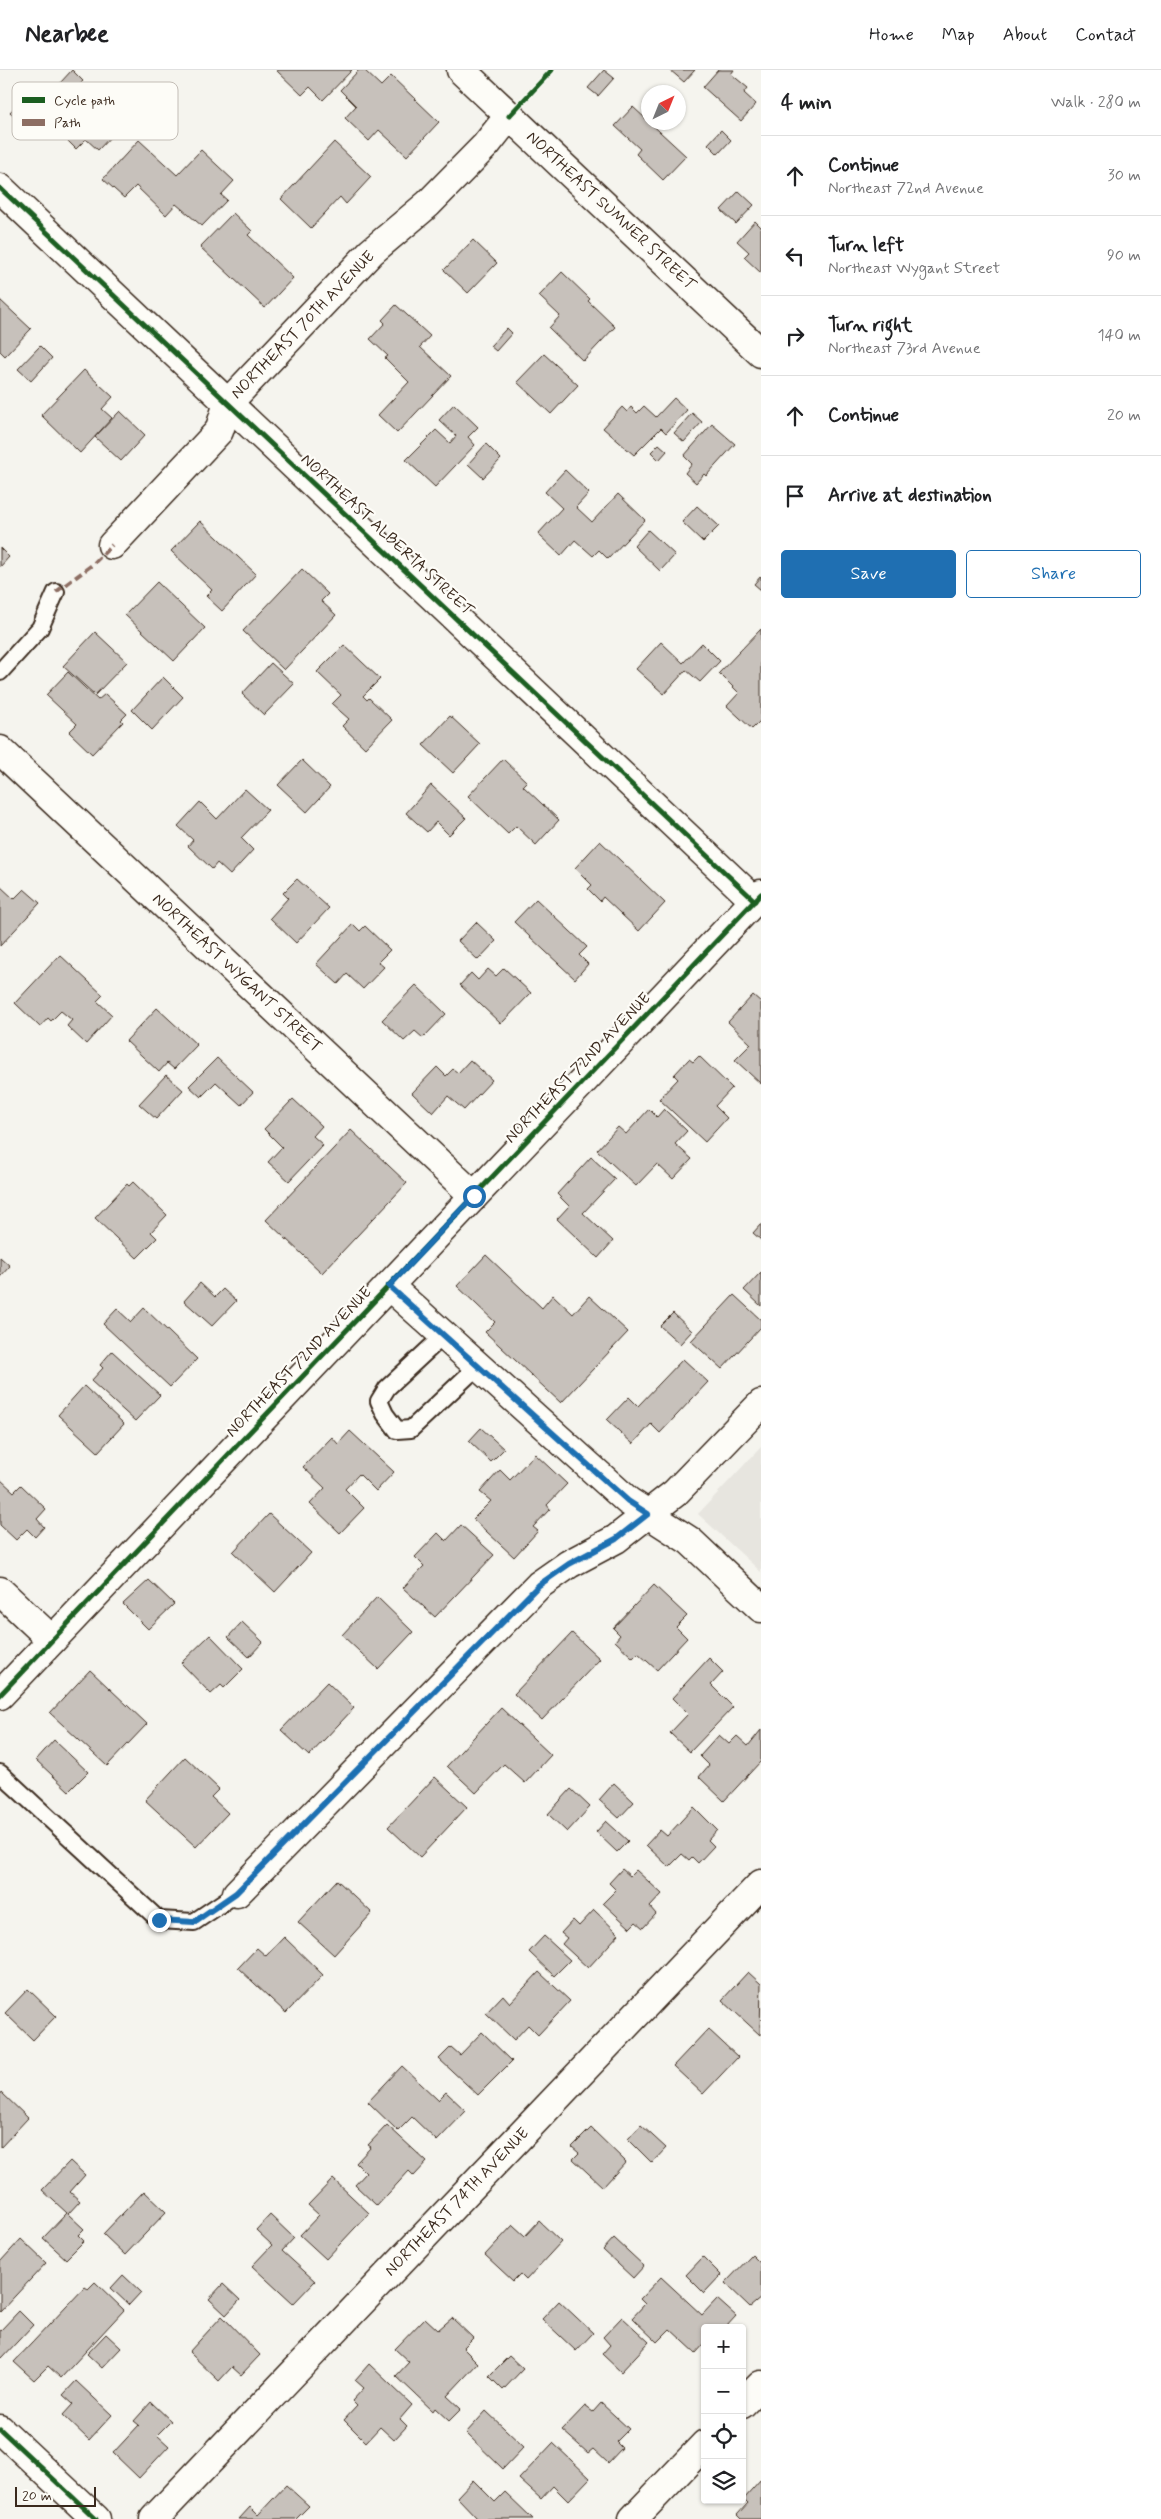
<!DOCTYPE html>
<html lang="en">
<head>
<meta charset="utf-8">
<style>
	:root { --surface:#fff; --page:#f2f2f2; --text:#202124; --muted:#757577; --line:#e0e0e0; --accent:#1f6fb2 }
	body { margin:0; font-family:Mynerve,sans-serif; background:var(--page); color:var(--text) }
	.controls { position:absolute; right:15px; bottom:15px; display:grid; overflow:hidden; border-radius:5px; box-shadow:0 1px 4px #0004 }
	.controls button { width:45px; height:45px; display:grid; place-items:center; padding:0; border:0; border-bottom:1px solid var(--line); background:var(--surface); color:var(--text); font:25px sans-serif }
	.compass { position:absolute; left:641px; top:15px; width:45px; height:45px; border-radius:50%; background:var(--surface); box-shadow:0 1px 4px #0004; rotate:43deg }
	.scale { position:absolute; left:15px; bottom:12px; width:81px; box-sizing:border-box; padding-left:5px; border:2px solid #3b2a1e; border-top:0; font-size:14px; line-height:18px; white-space:nowrap; color:#3b2a1e; -webkit-text-stroke:4px #fdfcf7; paint-order:stroke }
	.stop { position:absolute; width:15px; height:15px; margin:-11px; border:4px solid #1f6fb2; border-radius:50%; background:#fff }
	.stop.end { background:#1f6fb2; border-color:#fff; box-shadow:0 1px 5px #0008 }
	.list { margin:0; padding:0; list-style:none }
	h2 { display:flex; justify-content:space-between; align-items:center; height:65px; margin:0; padding:0 20px; font-size:21px }
	h2 small { font-size:16px; font-weight:400; color:var(--muted) }
	.list li { display:grid; grid-template-columns:32px 1fr auto; gap:15px; align-items:center; box-sizing:border-box; height:80px; padding:0 20px; border-top:1px solid var(--line) }
	.list b { display:block; font-size:19px; white-space:nowrap }
	.list p { margin:0; font-size:16px; white-space:nowrap; color:var(--muted) }
	.list em { font-size:16px; font-style:normal; color:var(--muted) }
	.actions { display:flex; gap:10px; padding:15px 20px }
	.actions a { flex:1; padding:11px 0; border:1px solid var(--accent); border-radius:5px; text-align:center; font-size:18px; color:var(--accent) }
	.actions .main { background:var(--accent); color:#fff }
	.icon { flex:none; width:28px; height:28px; fill:none; stroke:currentColor; stroke-width:2; stroke-linecap:round; stroke-linejoin:round }
	.map { position:relative; flex:none; width:761px; height:2449px; overflow:hidden }
	header { display:flex; align-items:center; gap:30px; box-sizing:border-box; height:70px; padding:0 25px; background:var(--surface); border-bottom:1px solid var(--line) }
	header strong { font-size:24px }
	nav { display:flex; gap:28px; margin-inline-start:auto; font-size:18px }
	main { display:flex }
	aside { flex:1; background:var(--surface) }
	.map>svg:first-child { display:block }
</style>
</head>
<body>
<header>
<strong>Nearbee</strong>
<nav><a>Home</a><a>Map</a><a>About</a><a>Contact</a></nav>
</header>
<main>
<div class="map">
<svg width="761" height="2449" viewBox="0 0 761 2449">
	<rect width="100%" height="100%" fill="#f5f4ee"/>
	<filter id="ink" filterUnits="userSpaceOnUse"><feTurbulence type="fractalNoise" baseFrequency=".02" numOctaves="2"/><feDisplacementMap in="SourceGraphic" scale="10" xChannelSelector="R" yChannelSelector="G"/><feConvolveMatrix kernelMatrix="1 2 1 2 8 2 1 2 1" color-interpolation-filters="sRGB"/></filter>
	<g filter="url(#ink)">
		<!-- built -->
		<polygon fill="#e7e5df" points="761,1377 761,1502 698,1444"/>
		<!-- building -->
		<g fill="#c7c1bb" stroke="#3b2a1e">
			<polygon points="72,0 83,11 71,24 75,22 116,61 98,80 86,69 76,79 48,51 61,38 48,26"/>
			<polygon points="276,0 352,0 323,30 310,17 302,25"/>
			<polygon points="359,0 364,0 381,16 391,6 439,52 407,86 379,60 369,71 345,48 356,36 340,20"/>
			<polygon points="604,0 614,8 598,26 588,18"/>
			<polygon points="670,0 695,0 684,12"/>
			<polygon points="718,0 734,0 731,4 748,18 744,23 756,34 741,51 703,17"/>
			<polygon points="32,19 50,36 28,59 10,42"/>
			<polygon points="633,37 686,86 663,110 636,84 640,79 615,56"/>
			<polygon points="721,60 731,70 718,84 708,74"/>
			<polygon points="139,70 177,105 201,80 234,111 221,125 227,130 202,156 176,134 166,145 136,116 124,128 103,109"/>
			<polygon points="334,72 371,107 346,134 340,127 311,158 281,129"/>
			<polygon points="739,121 754,135 736,154 721,140"/>
			<polygon points="233,143 252,161 248,165 293,208 265,238 200,177"/>
			<polygon points="755,151 761,157 761,203 744,187 749,182 737,171"/>
			<polygon points="473,170 497,193 468,223 444,200"/>
			<polygon points="562,202 590,229 588,231 615,257 583,291 549,258 560,246 539,226"/>
			<polygon points="0,230 31,259 5,286 0,281"/>
			<polygon points="396,235 430,266 420,277 451,306 397,363 378,345 409,312 385,288 388,286 370,269 385,253 382,250"/>
			<polygon points="507,258 512,263 496,281 490,276"/>
			<polygon points="40,276 52,288 31,311 18,299"/>
			<polygon points="544,284 578,315 551,344 517,312"/>
			<polygon points="84,300 113,327 102,339 112,348 80,383 41,345"/>
			<polygon points="674,328 687,340 666,363 661,358 634,385 603,358 622,337 627,342 631,337 637,343 644,336 656,347"/>
			<polygon points="454,334 478,357 468,367 475,375 435,417 406,390 436,360 450,373 456,366 439,350"/>
			<polygon points="120,341 145,365 121,391 95,367"/>
			<polygon points="692,343 702,352 684,372 674,363"/>
			<polygon points="712,354 735,374 706,406 704,404 696,413 685,403 692,394 684,386"/>
			<polygon points="486,374 501,389 483,408 468,394"/>
			<polygon points="659,374 667,381 659,390 651,382"/>
			<polygon points="565,400 589,423 576,437 592,452 618,424 645,450 608,489 599,480 593,486 575,470 561,486 538,464 562,438 545,422"/>
			<polygon points="697,436 719,456 703,472 682,452"/>
			<polygon points="200,451 256,504 222,541 206,526 212,520 171,481"/>
			<polygon points="648,460 675,485 660,501 634,476"/>
			<polygon points="0,478 9,487 0,497"/>
			<polygon points="302,499 328,524 321,531 336,545 284,600 243,561"/>
			<polygon points="761,506 761,520 754,514"/>
			<polygon points="157,512 205,558 174,591 125,545"/>
			<polygon points="761,559 761,650 752,659 727,636 739,623 719,603"/>
			<polygon points="95,562 127,592 95,625 63,596"/>
			<polygon points="661,572 683,593 702,573 720,591 700,612 686,600 664,624 636,599"/>
			<polygon points="344,575 380,609 363,626 367,630 369,628 392,650 365,678 342,656 349,649 332,634 341,625 317,602"/>
			<polygon points="271,593 294,614 264,645 242,624"/>
			<polygon points="68,602 98,630 105,624 127,644 121,650 123,652 92,684 69,662 77,654 46,625"/>
			<polygon points="163,607 183,627 152,660 132,640"/>
			<polygon points="450,646 480,674 453,703 423,675"/>
			<polygon points="503,689 527,712 523,716 559,750 536,775 516,756 508,764 468,726"/>
			<polygon points="302,690 330,717 307,742 278,715"/>
			<polygon points="431,715 466,748 449,765 436,752 427,762 406,743"/>
			<polygon points="245,719 268,740 241,768 253,780 230,805 217,793 212,799 188,776 193,770 178,756 200,732 217,749"/>
			<polygon points="600,771 665,833 639,861 603,827 600,831 588,819 592,815 575,798"/>
			<polygon points="297,809 329,838 296,873 270,848 288,828 283,823"/>
			<polygon points="0,816 14,829 24,819 40,833 0,876"/>
			<polygon points="536,829 587,877 579,885 588,894 575,909 514,852"/>
			<polygon points="476,852 496,871 478,890 458,871"/>
			<polygon points="353,854 360,861 365,856 390,880 378,892 384,897 363,919 347,904 338,914 316,894"/>
			<polygon points="60,885 103,925 97,931 112,945 86,974 67,956 72,950 61,941 51,951 48,948 40,957 15,933"/>
			<polygon points="504,898 531,923 501,954 460,915 471,903 478,910 488,899 496,906"/>
			<polygon points="416,915 446,944 423,968 415,961 404,971 382,950"/>
			<polygon points="753,925 761,932 761,1014 735,990 751,974 728,952"/>
			<polygon points="157,938 197,975 174,999 167,993 159,1002 126,971"/>
			<polygon points="699,986 732,1018 715,1036 727,1048 705,1072 659,1029 678,1009 674,1005 689,989 693,992"/>
			<polygon points="217,988 253,1022 241,1035 216,1012 201,1027 189,1016"/>
			<polygon points="470,990 492,1010 464,1040 448,1026 433,1043 412,1023 437,997 446,1006 453,999 458,1003"/>
			<polygon points="166,1005 183,1020 156,1049 139,1034"/>
			<polygon points="293,1029 322,1056 313,1066 323,1075 289,1111 268,1092 282,1077 264,1059"/>
			<polygon points="649,1039 657,1047 664,1039 687,1061 675,1074 692,1089 673,1109 657,1094 636,1116 597,1080 618,1057 626,1064"/>
			<polygon points="351,1060 407,1113 322,1203 266,1150"/>
			<polygon points="591,1087 615,1109 583,1143 613,1171 598,1188 557,1149 569,1136 557,1124"/>
			<polygon points="133,1112 167,1145 151,1162 157,1168 137,1188 95,1148 127,1114 129,1116"/>
			<polygon points="761,1154 761,1170 753,1163"/>
			<polygon points="486,1185 542,1238 553,1225 573,1244 589,1226 628,1262 561,1333 485,1262 495,1252 457,1216"/>
			<polygon points="0,1187 10,1196 0,1207"/>
			<polygon points="761,1202 761,1236 744,1220"/>
			<polygon points="200,1213 215,1227 223,1219 236,1231 212,1256 184,1231"/>
			<polygon points="734,1225 761,1250 761,1257 722,1299 691,1271"/>
			<polygon points="144,1238 197,1289 170,1317 103,1254 117,1239 131,1252"/>
			<polygon points="673,1243 692,1261 680,1274 660,1256"/>
			<polygon points="112,1281 160,1325 135,1351 91,1311 103,1298 100,1295"/>
			<polygon points="683,1289 708,1312 660,1363 651,1354 633,1374 607,1350 629,1327 638,1336"/>
			<polygon points="84,1316 124,1354 98,1382 58,1345"/>
			<polygon points="481,1358 504,1379 491,1392 469,1371"/>
			<polygon points="350,1361 394,1402 376,1421 359,1404 345,1419 364,1438 340,1463 310,1434 325,1418 303,1397 332,1367 338,1374"/>
			<polygon points="535,1384 567,1414 547,1435 550,1439 533,1457 538,1461 514,1487 473,1449 491,1431 480,1422 500,1400 510,1410"/>
			<polygon points="0,1409 14,1422 21,1415 46,1439 37,1449 44,1457 35,1467 27,1459 16,1470 0,1455"/>
			<polygon points="269,1444 311,1483 275,1522 233,1482"/>
			<polygon points="461,1455 494,1485 435,1547 403,1518 424,1496 415,1487 438,1463 446,1471"/>
			<polygon points="149,1510 174,1534 148,1559 123,1534"/>
			<polygon points="654,1515 687,1546 676,1557 687,1568 657,1600 638,1583 633,1588 615,1571 620,1565 613,1558"/>
			<polygon points="377,1527 413,1562 378,1599 342,1565"/>
			<polygon points="242,1552 263,1572 249,1587 228,1567"/>
			<polygon points="572,1563 600,1589 542,1650 514,1624"/>
			<polygon points="210,1565 243,1599 224,1618 221,1615 211,1624 181,1593"/>
			<polygon points="709,1588 723,1602 711,1615 733,1637 690,1682 670,1663 688,1644 672,1628"/>
			<polygon points="90,1600 147,1654 107,1696 50,1643"/>
			<polygon points="327,1612 354,1638 309,1686 281,1660"/>
			<polygon points="501,1638 551,1685 525,1713 504,1694 476,1723 447,1696"/>
			<polygon points="761,1660 761,1691 724,1731 699,1707 709,1695 700,1686 719,1665 729,1674 737,1666 748,1676"/>
			<polygon points="54,1670 88,1702 69,1721 36,1690"/>
			<polygon points="185,1687 219,1719 211,1727 228,1743 196,1777 145,1730"/>
			<polygon points="435,1707 467,1737 420,1787 388,1757"/>
			<polygon points="614,1713 634,1732 619,1748 599,1730"/>
			<polygon points="571,1719 590,1737 567,1762 548,1744"/>
			<polygon points="694,1737 717,1760 708,1770 714,1776 698,1793 692,1787 689,1790 682,1784 669,1797 646,1775 660,1760 667,1766"/>
			<polygon points="606,1751 628,1771 617,1782 596,1762"/>
			<polygon points="622,1799 630,1806 636,1800 662,1824 650,1837 656,1844 643,1858 636,1852 630,1858 603,1833 616,1820 609,1813"/>
			<polygon points="337,1810 372,1843 334,1885 298,1852"/>
			<polygon points="594,1840 619,1864 588,1898 562,1874 567,1868 561,1863 573,1850 579,1856"/>
			<polygon points="544,1866 570,1890 554,1906 529,1882"/>
			<polygon points="284,1867 323,1905 286,1943 238,1898 257,1878 266,1886"/>
			<polygon points="539,1902 570,1931 538,1965 528,1955 514,1970 486,1943 503,1925 510,1933"/>
			<polygon points="748,1902 761,1914 760,1965 722,1930"/>
			<polygon points="28,1919 56,1946 33,1970 5,1943"/>
			<polygon points="708,1959 738,1987 703,2024 673,1996"/>
			<polygon points="482,1962 512,1991 478,2025 439,1989 451,1977 460,1985"/>
			<polygon points="402,1996 438,2030 446,2022 466,2041 437,2071 412,2047 398,2061 368,2032"/>
			<polygon points="1,2022 28,2048 0,2078 0,2024"/>
			<polygon points="387,2055 427,2092 414,2106 409,2101 377,2136 355,2115 366,2103 356,2093 371,2077 368,2075"/>
			<polygon points="641,2055 666,2078 652,2093 628,2069"/>
			<polygon points="591,2058 626,2092 603,2117 573,2089 579,2083 572,2077"/>
			<polygon points="70,2091 85,2105 70,2122 80,2131 68,2144 84,2159 78,2165 84,2171 66,2189 43,2168 67,2143 42,2120"/>
			<polygon points="333,2109 369,2143 326,2189 300,2165 319,2145 308,2135"/>
			<polygon points="144,2121 166,2142 125,2185 103,2164"/>
			<polygon points="270,2145 294,2168 282,2181 315,2211 293,2234 252,2196 272,2175 256,2160"/>
			<polygon points="539,2151 561,2172 526,2210 520,2204 513,2211 485,2185 513,2155 525,2166"/>
			<polygon points="614,2168 644,2196 633,2208 603,2180"/>
			<polygon points="21,2169 46,2193 0,2242 0,2192"/>
			<polygon points="752,2185 761,2194 761,2228 750,2237 725,2213"/>
			<polygon points="703,2187 721,2205 704,2223 686,2205"/>
			<polygon points="123,2205 141,2222 129,2235 111,2218"/>
			<polygon points="661,2207 702,2245 717,2229 736,2246 725,2258 705,2258 705,2273 696,2283 670,2259 657,2272 632,2248 645,2234 640,2229"/>
			<polygon points="95,2212 124,2240 61,2308 48,2296 34,2310 14,2292 85,2217 88,2219"/>
			<polygon points="223,2214 240,2230 226,2245 209,2229"/>
			<polygon points="559,2231 593,2263 576,2281 542,2249"/>
			<polygon points="19,2241 33,2255 2,2288 0,2286 0,2261"/>
			<polygon points="222,2246 260,2285 241,2305 232,2297 219,2311 189,2282"/>
			<polygon points="622,2247 649,2272 621,2302 602,2284 610,2275 603,2267"/>
			<polygon points="425,2248 438,2260 452,2248 473,2268 463,2278 478,2293 447,2326 461,2339 449,2351 435,2338 433,2341 396,2306 409,2292 395,2279"/>
			<polygon points="106,2264 121,2278 102,2298 87,2284"/>
			<polygon points="509,2286 523,2299 503,2320 489,2306"/>
			<polygon points="369,2294 412,2335 400,2349 407,2356 394,2370 380,2357 366,2372 344,2350 357,2336 352,2331 364,2318 355,2310"/>
			<polygon points="76,2311 112,2345 89,2370 63,2345 73,2334 63,2325"/>
			<polygon points="151,2332 171,2351 157,2365 169,2376 139,2408 113,2383 139,2355 134,2351"/>
			<polygon points="601,2333 629,2359 616,2372 622,2378 608,2393 593,2379 588,2383 562,2360 585,2336 593,2342"/>
			<polygon points="486,2341 524,2377 503,2399 466,2363"/>
			<polygon points="553,2373 590,2408 568,2431 553,2416 541,2429 519,2409"/>
			<polygon points="473,2410 495,2432 505,2422 533,2449 478,2449 457,2427"/>
			<polygon points="761,2410 761,2449 741,2449 737,2445 748,2433 744,2429"/>
			<polygon points="286,2415 309,2436 296,2449 239,2449 250,2437 258,2445"/>
		</g>
		<g fill="none" stroke-linecap="round" stroke-linejoin="round">
			<!-- service casing -->
			<g stroke="#3b2a1e" stroke-width="20">
				<g id="service">
					<polyline points="0,602 40,558 56,522"/>
					<polyline points="444,1265 387,1318 379,1331 385,1344 397,1360 411,1359 478,1296"/>
					<polyline points="0,1703 159,1850 194,1852 237,1823"/>
				</g>
			</g>
			<!-- minor casing -->
			<g stroke="#3b2a1e" stroke-width="31">
				<g id="minor">
					<polyline points="461,0 761,283"/>
					<polyline points="0,118 755,831"/>
					<polyline points="112,475 219,361 228,333 371,182 428,134 486,75 509,46"/>
					<polyline points="0,680 474,1126"/>
					<polyline points="389,1216 628,1431 690,1471 761,1538"/>
					<polyline points="0,1521 52,1570"/>
					<polyline points="237,1823 539,1515 569,1494 616,1469 675,1423 761,1334"/>
					<polyline points="742,2334 761,2315"/>
					<polyline points="154,2449 761,1814"/>
					<polyline points="633,2449 705,2374"/>
				</g>
			</g>
			<!-- tertiary casing -->
			<g stroke="#3b2a1e" stroke-width="31">
				<g id="tertiary">
					<polyline points="0,1625 761,824"/>
					<polyline points="0,2359 96,2449"/>
				</g>
			</g>
			<!-- service -->
			<use href="#service" stroke="#fdfcf7" stroke-width="16"/>
			<!-- minor -->
			<use href="#minor" stroke="#fdfcf7" stroke-width="28"/>
			<!-- tertiary -->
			<use href="#tertiary" stroke="#fdfcf7" stroke-width="28"/>
			<!-- quiet -->
			<polyline stroke="#8d6e63" stroke-width="4" stroke-dasharray="8 4" stroke-linecap="butt" points="56,522 92,495 112,475"/>
			<!-- cycleway casing -->
			<g stroke="#fdfcf7" stroke-width="8">
				<g id="cycleway">
					<polyline points="509,46 552,0"/>
					<polyline points="0,118 755,831"/>
					<polyline points="0,1625 761,824"/>
					<polyline points="0,2359 96,2449"/>
				</g>
			</g>
			<!-- cycleway -->
			<use href="#cycleway" stroke="#1b5e20" stroke-width="5"/>
		</g>
	</g>
	<g fill="none" stroke-linecap="round" stroke-linejoin="round" filter="url(#ink)">
		<!-- route -->
		<polyline stroke="#1f6fb2" stroke-width="6" points="159,1850 194,1852 236,1823 539,1515 569,1494 616,1469 648,1444 628,1431 389,1216 474,1126"/>
	</g>
	<g text-anchor="middle" dominant-baseline="central" stroke-width="4.5" stroke-linejoin="round" paint-order="stroke">
		<!-- street labels -->
		<g font-size="16" fill="#3b2a1e" stroke="#fdfcf7">
			<text transform="translate(611 141) rotate(43)">NORTHEAST SUMNER STREET</text>
			<text transform="translate(303 255) rotate(-46)">NORTHEAST 70TH AVENUE</text>
			<text transform="translate(387 465) rotate(43)">NORTHEAST ALBERTA STREET</text>
			<text transform="translate(237 903) rotate(43)">NORTHEAST WYGANT STREET</text>
			<text transform="translate(578 998) rotate(-46)">NORTHEAST 72ND AVENUE</text>
			<text transform="translate(299 1292) rotate(-46)">NORTHEAST 72ND AVENUE</text>
			<text transform="translate(457 2132) rotate(-46)">NORTHEAST 74TH AVENUE</text>
		</g>
	</g>
	<!-- legend -->
	<rect x="12" y="12" width="166" height="58" rx="8" fill="#fdfcf7" stroke="#c3bdb6" stroke-width="1"/>
	<rect x="22" y="27" width="23" height="6" fill="#1b5e20"/>
	<rect x="22" y="49" width="23" height="7" fill="#8d6e63"/>
	<g font-size="14" fill="#3b2a1e">
		<text x="54" y="35">Cycle path</text>
		<text x="54" y="57">Path</text>
	</g>
</svg>
<div class="controls">
<button>+</button>
<button>−</button>
<button><svg class="icon" aria-label="locate" viewBox="0 0 24 24"><circle cx="12" cy="12" r="6"/><path d="M12 2v4M12 18v4M2 12h4M18 12h4"/></svg></button>
<button><svg class="icon" aria-label="layers" viewBox="0 0 24 24"><path d="M12 4l9 5-9 5-9-5zM3 14l9 5 9-5"/></svg></button>
</div>
<svg class="compass" viewBox="-18 -18 36 36"><path d="M0-13l5 13h-10z" fill="#e53935"/><path d="M0 13l5-13h-10z" fill="#757577"/></svg>
<div class="scale">20 m</div>
<div class="stop" style="left:474px;top:1126px"></div>
<div class="stop end" style="left:159px;top:1850px"></div>
</div>
<aside>
<h2>4 min<small>Walk · 280 m</small></h2>
<ul class="list">
<li><svg class="icon" aria-label="ahead" viewBox="0 0 24 24"><path d="M12 20V5M6 11l6-6 6 6"/></svg><div><b>Continue</b><p>Northeast 72nd Avenue</p></div><em>30 m</em></li>
<li><svg class="icon" aria-label="left" viewBox="0 0 24 24"><path d="M17 20v-9H6M10 6l-5 5 5 5"/></svg><div><b>Turn left</b><p>Northeast Wygant Street</p></div><em>90 m</em></li>
<li><svg class="icon" aria-label="right" viewBox="0 0 24 24"><path d="M7 20v-9h11M14 6l5 5-5 5"/></svg><div><b>Turn right</b><p>Northeast 73rd Avenue</p></div><em>140 m</em></li>
<li><svg class="icon" aria-label="ahead" viewBox="0 0 24 24"><path d="M12 20V5M6 11l6-6 6 6"/></svg><div><b>Continue</b></div><em>20 m</em></li>
<li><svg class="icon" aria-label="arrive" viewBox="0 0 24 24"><path d="M6 21V4h12l-3 4 3 4H6"/></svg><div><b>Arrive at destination</b></div></li>
</ul>
<div class="actions"><a class="main">Save</a><a>Share</a></div>
</aside>
</main>
</body>
</html>
